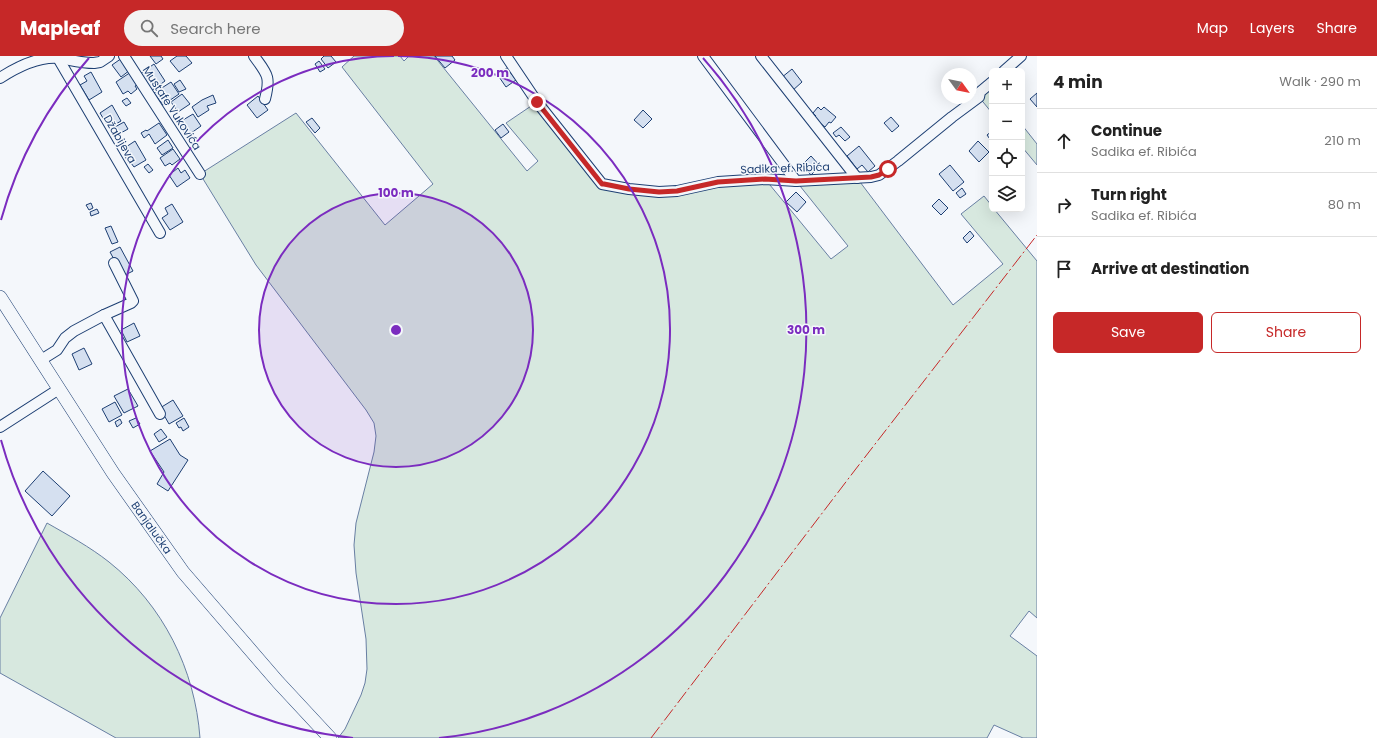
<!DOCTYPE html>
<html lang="en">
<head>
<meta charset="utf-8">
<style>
	:root { --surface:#fff; --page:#f2f2f2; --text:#222; --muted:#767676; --line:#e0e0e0; --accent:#c62828 }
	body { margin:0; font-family:Poppins,sans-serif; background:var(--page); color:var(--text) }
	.controls { position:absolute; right:12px; top:12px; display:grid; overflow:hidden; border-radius:6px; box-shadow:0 4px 16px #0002 }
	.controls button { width:36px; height:36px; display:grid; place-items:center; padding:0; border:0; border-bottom:1px solid var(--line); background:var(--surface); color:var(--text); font:20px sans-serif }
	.compass { position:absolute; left:941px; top:12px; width:36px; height:36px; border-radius:50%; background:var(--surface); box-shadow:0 4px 16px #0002; rotate:123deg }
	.stop { position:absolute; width:12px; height:12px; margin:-9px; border:3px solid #c62828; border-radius:50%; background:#fff }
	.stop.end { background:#c62828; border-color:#fff; box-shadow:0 1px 4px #0008 }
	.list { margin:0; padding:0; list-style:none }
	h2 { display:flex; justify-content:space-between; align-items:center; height:52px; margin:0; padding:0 16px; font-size:17px }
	h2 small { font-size:13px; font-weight:400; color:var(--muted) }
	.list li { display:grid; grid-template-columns:26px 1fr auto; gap:12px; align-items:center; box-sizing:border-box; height:64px; padding:0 16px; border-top:1px solid var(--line) }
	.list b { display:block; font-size:15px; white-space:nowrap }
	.list p { margin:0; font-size:13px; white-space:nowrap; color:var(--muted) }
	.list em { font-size:13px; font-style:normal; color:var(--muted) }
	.actions { display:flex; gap:8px; padding:12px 16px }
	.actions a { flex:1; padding:9px 0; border:1px solid var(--accent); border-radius:6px; text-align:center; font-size:14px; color:var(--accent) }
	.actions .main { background:var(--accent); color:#fff }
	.icon { flex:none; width:22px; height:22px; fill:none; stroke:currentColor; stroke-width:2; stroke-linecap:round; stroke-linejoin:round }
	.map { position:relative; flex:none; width:1037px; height:682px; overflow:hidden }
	header { display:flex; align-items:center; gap:24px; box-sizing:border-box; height:56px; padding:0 20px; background:var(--accent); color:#fff }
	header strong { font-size:19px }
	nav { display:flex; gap:22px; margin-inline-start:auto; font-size:14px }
	.search { width:280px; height:36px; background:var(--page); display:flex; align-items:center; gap:10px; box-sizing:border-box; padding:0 14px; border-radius:22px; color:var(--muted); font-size:15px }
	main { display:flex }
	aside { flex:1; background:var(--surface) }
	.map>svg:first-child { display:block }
</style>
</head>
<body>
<header>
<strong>Mapleaf</strong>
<div class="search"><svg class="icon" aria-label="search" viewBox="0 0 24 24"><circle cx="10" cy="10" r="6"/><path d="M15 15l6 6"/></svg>Search here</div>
<nav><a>Map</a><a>Layers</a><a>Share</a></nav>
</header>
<main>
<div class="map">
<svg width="1037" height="682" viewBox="0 0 1037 682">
	<rect width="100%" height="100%" fill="#f4f7fb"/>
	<!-- green -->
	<g fill="#d7e8df" stroke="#687fa3">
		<polygon points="354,0 400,0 404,5 409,0 434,0 527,115 538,105 506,67 537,46 602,128 659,136 765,123 831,203 848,190 796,125 857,122 953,249 1003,208 961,158 984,140 992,150 992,153 994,153 1037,205 1037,562 1029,555 1010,580 1037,600 1037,682 1023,682 994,669 987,682 338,682 345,673 361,639 365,627 367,613 366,583 356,517 354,489 356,467 374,396 376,380 374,367 366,354 256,209 200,118 296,57 385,169 433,128 342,11"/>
		<polygon points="992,32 992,57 979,41"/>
		<polygon points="1022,69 1037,88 1037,109 1022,91"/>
		<path d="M47 467C68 479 90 491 109 506 163 549 195 613 200 682H116L0 617V562Z"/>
	</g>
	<!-- building -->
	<g fill="#d5e0f0" stroke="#1d3f73">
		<polygon points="150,0 161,0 163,3 156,8"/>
		<polygon points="177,0 186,0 192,7 179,16 170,5"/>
		<polygon points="324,0 331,0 336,6 328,12 321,3"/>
		<polygon points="435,0 452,0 455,4 445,12"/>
		<polygon points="122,2 130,14 121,21 112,9"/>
		<polygon points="319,5 325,13 320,16 315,8"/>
		<polygon points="154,8 165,25 151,35 140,18"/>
		<polygon points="507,12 516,24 506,31 497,18"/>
		<polygon points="792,13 802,26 792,35 781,22"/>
		<polygon points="91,16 102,36 89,44 80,29 87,25 84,20"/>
		<polygon points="131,16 139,28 135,30 137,33 131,38 128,35 123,38 116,26"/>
		<polygon points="180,24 186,33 179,36 174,28"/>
		<polygon points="171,26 179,38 163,49 154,37"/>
		<polygon points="1037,37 1037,51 1030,43"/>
		<polygon points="182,38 190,48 178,56 171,46"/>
		<polygon points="213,39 216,47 207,50 209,54 198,61 192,51 202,44"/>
		<polygon points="258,40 268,54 257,62 247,49"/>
		<polygon points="127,42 131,47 126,50 122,45"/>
		<polygon points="112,49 121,65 109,72 100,57"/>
		<polygon points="818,51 821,54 824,51 836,61 831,67 829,66 825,71 814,62 816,60 813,57"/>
		<polygon points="643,54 652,63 643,72 634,64"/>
		<polygon points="193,58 201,70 187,80 178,67"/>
		<polygon points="891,61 899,70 892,76 884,67"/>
		<polygon points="312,62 320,72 315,77 306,66"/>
		<polygon points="124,66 128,73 119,78 115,71"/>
		<polygon points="159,67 167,79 155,88 149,78 144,82 141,77 146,74 147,75"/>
		<polygon points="503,68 509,76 501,82 495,74"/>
		<polygon points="841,71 850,81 845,85 839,79 836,81 833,77"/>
		<polygon points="992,75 992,86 987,79"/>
		<polygon points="168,84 173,92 162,99 157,92"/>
		<polygon points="135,85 146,104 134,111 131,107 129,108 124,98 126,97 123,93"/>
		<polygon points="978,85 989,96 979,106 969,95"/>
		<polygon points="859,90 875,110 868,116 862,109 857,113 847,100"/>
		<polygon points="173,93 180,103 172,109 170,107 165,110 160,102"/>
		<polygon points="811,100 820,110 811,119 802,109"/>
		<polygon points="148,108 153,114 149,117 144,111"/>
		<polygon points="950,109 964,126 953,135 939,118"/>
		<polygon points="178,112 181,117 185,114 190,122 177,131 169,119"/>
		<polygon points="962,132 966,138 960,142 956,137"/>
		<polygon points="796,136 806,146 797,156 786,146"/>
		<polygon points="939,143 948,152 941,159 932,150"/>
		<polygon points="91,147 93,152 89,154 86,149"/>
		<polygon points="172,148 183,166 170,174 162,162 168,158 165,152"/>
		<polygon points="97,153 99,157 91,160 90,156"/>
		<polygon points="111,170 118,186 112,188 105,172"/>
		<polygon points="970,175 974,180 967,187 963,182"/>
		<polygon points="120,191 133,215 123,220 110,196"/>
		<polygon points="134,267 140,280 127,286 121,274"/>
		<polygon points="84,292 92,308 79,314 72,298"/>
		<polygon points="128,333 138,350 124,357 114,340"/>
		<polygon points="173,344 183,360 169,368 160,352"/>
		<polygon points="115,346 122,359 109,366 102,353"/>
		<polygon points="136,362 140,368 133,372 129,365"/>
		<polygon points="184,362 189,371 183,375 181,371 179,372 176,367"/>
		<polygon points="120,363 122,367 117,371 115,366"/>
		<polygon points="161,373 167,381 159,386 154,378"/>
		<polygon points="170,383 180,399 188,404 168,435 157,428 164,416 150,395"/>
		<polygon points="43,415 70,440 52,460 25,435"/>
	</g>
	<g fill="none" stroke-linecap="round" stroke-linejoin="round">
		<!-- minor casing -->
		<g stroke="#1d3f73" stroke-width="12">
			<g id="minor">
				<polyline points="124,0 200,118"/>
				<path d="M254 0C267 18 271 20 265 43"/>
				<polyline points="506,0 537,46 602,128 629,133 659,136 677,135 718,126 765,123 796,125 871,121 879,119 898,105 952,61 979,41 980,36 992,26"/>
				<polyline points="703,0 796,125"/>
				<polyline points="761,0 857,122"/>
				<polyline points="58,2 160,177"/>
				<polyline points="1004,15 1021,0"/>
				<path d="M0 22C17 11 38 0 59 2 71 4 82 7 94 7L100 6 109 0"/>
				<polyline points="104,259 160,358"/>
				<polyline points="41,304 57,294 65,282 74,275 104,259 131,247 133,245 114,207"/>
				<polyline points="0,371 59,333"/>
			</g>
		</g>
		<!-- major casing -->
		<g stroke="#1d3f73" stroke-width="14">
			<g id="major">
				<path id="s1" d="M0 241 113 417 183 516 278 626 330 682"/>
			</g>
		</g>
		<!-- minor -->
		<use href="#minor" stroke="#f4f7fb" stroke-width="10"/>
		<!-- major -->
		<use href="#major" stroke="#f4f7fb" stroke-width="13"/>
		<!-- power -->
		<polyline stroke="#c62828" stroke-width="1" stroke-dasharray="14 3 2 3" stroke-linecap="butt" points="651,682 855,414 1037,179"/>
	</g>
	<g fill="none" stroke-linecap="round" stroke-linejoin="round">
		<!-- route -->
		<polyline stroke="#c62828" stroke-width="5" points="537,46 602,128 604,128 629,133 659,136 677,135 718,126 765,123 796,125 871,121 879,119 888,113"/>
	</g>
	<!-- distance rings -->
	<circle cx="396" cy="274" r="137" fill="#7b2cbf" fill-opacity=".12"/>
	<g fill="none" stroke="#7b2cbf" stroke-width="2">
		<circle cx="396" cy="274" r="137"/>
		<path d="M398 0A274 274 0 1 1 394 0"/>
		<path d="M353 682A410 410 0 0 1 1 384M1 164A410 410 0 0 1 89 2M703 2A410 410 0 0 1 439 682"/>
	</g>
	<g text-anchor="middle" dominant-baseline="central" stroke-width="3" stroke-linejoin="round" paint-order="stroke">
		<!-- street labels -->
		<g font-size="11" fill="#1d3f73" stroke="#f4f7fb">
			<text transform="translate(172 52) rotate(57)">Mustafe Vukovića</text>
			<text transform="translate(120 83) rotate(60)">Džabijeva</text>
			<text transform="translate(785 112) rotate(-2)">Sadika ef. Ribića</text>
			<text stroke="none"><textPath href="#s1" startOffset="276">Banjalučka</textPath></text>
		</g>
	</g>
	<circle cx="396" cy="274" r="6" fill="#7b2cbf" stroke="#f4f7fb" stroke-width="2"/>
	<g font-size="12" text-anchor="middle" font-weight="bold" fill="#7b2cbf" stroke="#f4f7fb" stroke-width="3" stroke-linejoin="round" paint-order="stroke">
		<text x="490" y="21">200 m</text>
		<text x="396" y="141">100 m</text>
		<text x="806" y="278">300 m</text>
	</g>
</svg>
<div class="controls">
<button>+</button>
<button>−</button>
<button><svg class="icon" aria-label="locate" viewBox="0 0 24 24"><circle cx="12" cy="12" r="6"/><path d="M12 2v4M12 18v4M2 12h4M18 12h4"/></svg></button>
<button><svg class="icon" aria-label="layers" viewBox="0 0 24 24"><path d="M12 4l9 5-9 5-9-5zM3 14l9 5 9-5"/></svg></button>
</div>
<svg class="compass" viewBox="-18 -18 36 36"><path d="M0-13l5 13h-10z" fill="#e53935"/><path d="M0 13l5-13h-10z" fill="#767676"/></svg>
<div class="stop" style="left:888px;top:113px"></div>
<div class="stop end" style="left:537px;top:46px"></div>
</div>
<aside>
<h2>4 min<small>Walk · 290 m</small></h2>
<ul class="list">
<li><svg class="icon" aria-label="ahead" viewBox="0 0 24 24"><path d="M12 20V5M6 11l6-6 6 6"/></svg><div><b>Continue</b><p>Sadika ef. Ribića</p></div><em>210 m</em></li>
<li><svg class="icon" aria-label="right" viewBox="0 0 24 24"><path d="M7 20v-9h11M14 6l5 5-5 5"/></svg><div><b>Turn right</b><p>Sadika ef. Ribića</p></div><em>80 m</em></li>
<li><svg class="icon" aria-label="arrive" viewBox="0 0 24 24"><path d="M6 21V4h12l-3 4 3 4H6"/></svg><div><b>Arrive at destination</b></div></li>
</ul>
<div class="actions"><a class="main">Save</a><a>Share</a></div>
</aside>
</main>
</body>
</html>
